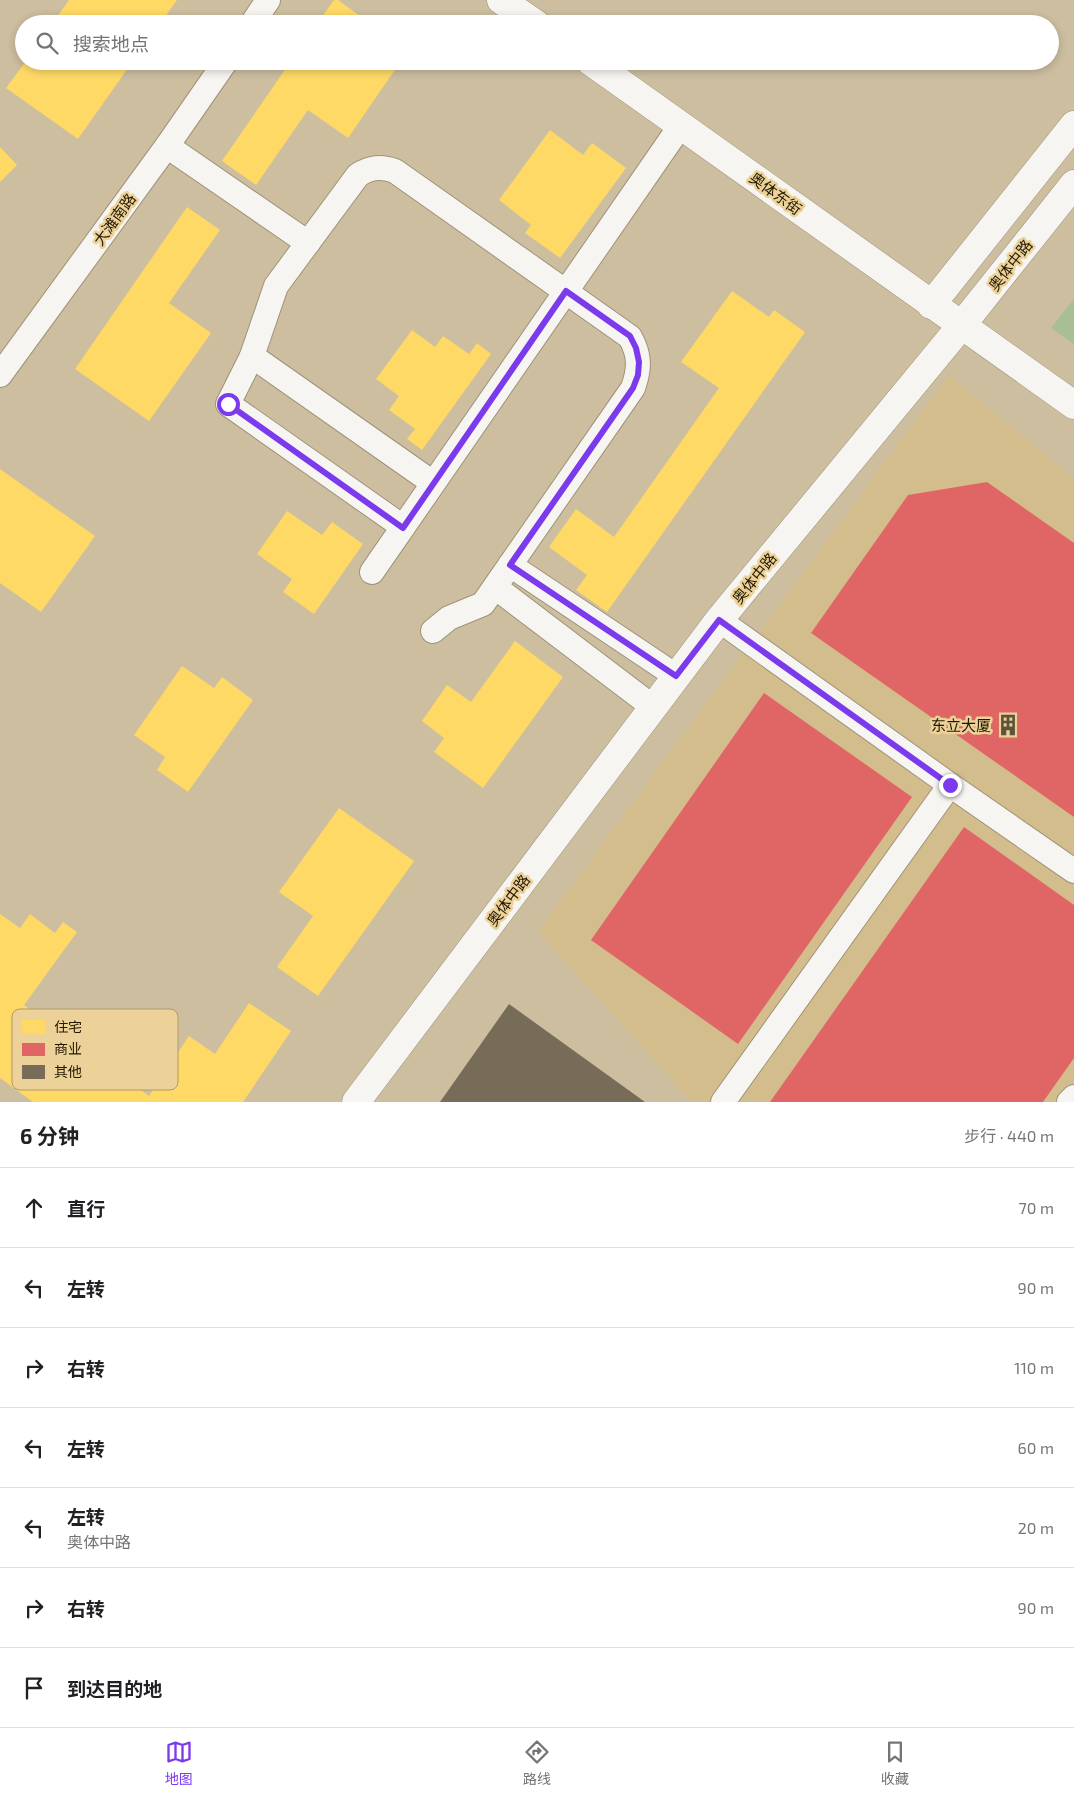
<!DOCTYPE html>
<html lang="zh">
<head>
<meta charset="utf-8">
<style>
	:root { --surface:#fff; --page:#f6f6f6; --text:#202124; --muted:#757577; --line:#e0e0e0; --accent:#7c3aed }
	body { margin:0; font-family:"Exo 2","Noto Sans SC",sans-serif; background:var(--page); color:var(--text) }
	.stop { position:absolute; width:15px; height:15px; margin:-11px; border:4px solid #7c3aed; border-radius:50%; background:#fff }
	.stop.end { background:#7c3aed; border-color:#fff; box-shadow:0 1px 5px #0008 }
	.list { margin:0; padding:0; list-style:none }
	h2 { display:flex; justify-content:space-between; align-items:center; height:65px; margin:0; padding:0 20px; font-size:21px }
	h2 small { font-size:16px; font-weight:400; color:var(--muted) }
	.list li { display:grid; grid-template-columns:32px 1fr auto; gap:15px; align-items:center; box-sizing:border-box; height:80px; padding:0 20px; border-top:1px solid var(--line) }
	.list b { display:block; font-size:19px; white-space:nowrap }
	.list p { margin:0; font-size:16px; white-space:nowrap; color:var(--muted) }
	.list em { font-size:16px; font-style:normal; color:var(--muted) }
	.icon { flex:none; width:28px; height:28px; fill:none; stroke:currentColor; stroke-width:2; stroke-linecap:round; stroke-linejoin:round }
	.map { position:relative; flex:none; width:1074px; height:1102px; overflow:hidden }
	.search { position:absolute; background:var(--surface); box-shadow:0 2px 8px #0003; left:15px; right:15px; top:15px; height:55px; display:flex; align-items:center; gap:12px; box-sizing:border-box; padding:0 18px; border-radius:28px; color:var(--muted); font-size:19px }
	.sheet { height:625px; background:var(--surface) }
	nav { display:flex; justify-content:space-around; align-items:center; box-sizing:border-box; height:70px; border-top:1px solid var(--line); background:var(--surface); font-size:14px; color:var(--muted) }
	nav a { display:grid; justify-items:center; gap:2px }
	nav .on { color:var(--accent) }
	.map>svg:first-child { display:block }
</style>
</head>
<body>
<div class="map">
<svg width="1074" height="1102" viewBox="0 0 1074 1102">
	<rect width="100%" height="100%" fill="#ccbe9f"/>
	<!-- built -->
	<polygon fill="#d4bd8c" points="949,375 1074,479 1074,1102 692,1102 538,931"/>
	<!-- green -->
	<polygon fill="#a7bf93" points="1074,299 1074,344 1051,328"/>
	<!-- homes -->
	<g fill="#ffd966">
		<polygon points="69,0 177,0 160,24 52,24"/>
		<polygon points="334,0 338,0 371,24 317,24"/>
		<polygon points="26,61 133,61 78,139 6,88"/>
		<polygon points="291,61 401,61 348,138 308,110 256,185 222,161"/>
		<polygon points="550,130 583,155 592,143 626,168 560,258 525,233 531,225 499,200"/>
		<polygon points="0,147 17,165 0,182"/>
		<polygon points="187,207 220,230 169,303 211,333 149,421 75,369"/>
		<polygon points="732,291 769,317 774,310 805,332 607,612 576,590 587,575 549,547 576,509 614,537 719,388 681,362"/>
		<polygon points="412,330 435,347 443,336 469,354 477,343 491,354 422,450 407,439 415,429 389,410 399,396 376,379"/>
		<polygon points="0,469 95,536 41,612 0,583"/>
		<polygon points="287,511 322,535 332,522 363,544 314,614 283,592 292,579 257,554"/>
		<polygon points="515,641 563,677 483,788 434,752 444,738 422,721 447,685 471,702"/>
		<polygon points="182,666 214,688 222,677 253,700 188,792 157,770 165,757 134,735"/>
		<polygon points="339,808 414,861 318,996 277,967 313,916 279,892"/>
		<polygon points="0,914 20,928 30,914 55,933 63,922 77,932 24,1005 149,1096 189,1036 215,1054 249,1003 291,1031 243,1102 33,1102 0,1078"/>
	</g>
	<!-- shops -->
	<g fill="#e06666">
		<polygon points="987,482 1074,543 1074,817 811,633 908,495"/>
		<polygon points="764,693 912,797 738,1044 591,940"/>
		<polygon points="964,827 1074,905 1074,1058 1043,1102 770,1102"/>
	</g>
	<!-- building -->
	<polygon fill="#776c57" points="509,1004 645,1102 440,1102"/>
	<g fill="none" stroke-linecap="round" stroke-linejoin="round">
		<!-- minor casing -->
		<g stroke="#9e937a" stroke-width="26">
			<g id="minor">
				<polyline points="252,24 268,0"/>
				<polyline points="167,146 308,243"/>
				<polyline points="252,356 433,483"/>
				<polyline points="0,375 167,146 226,61"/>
				<path d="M403 527 228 404 252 356 276 286 358 175C371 167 381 166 395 171L630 337C640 355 640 368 633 388L483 604 449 618 433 631"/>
				<polyline points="510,565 676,676"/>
				<polyline points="372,572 681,125"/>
				<polyline points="495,587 653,707"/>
				<polyline points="719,620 950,785 1074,871"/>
				<polyline points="723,1102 950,785"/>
				<polyline points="1069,1102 1074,1097"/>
			</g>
		</g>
		<!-- major casing -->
		<g stroke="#9e937a" stroke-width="29">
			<g id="major">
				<polyline points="501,0 536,24"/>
				<polyline points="590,61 1074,405"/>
				<polyline points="931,305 1074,125"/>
				<polyline points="356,1102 719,620 961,326 1074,184"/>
			</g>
		</g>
		<!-- minor -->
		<use href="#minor" stroke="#f7f5f1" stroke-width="24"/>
		<!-- major -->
		<use href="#major" stroke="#f7f5f1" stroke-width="28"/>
	</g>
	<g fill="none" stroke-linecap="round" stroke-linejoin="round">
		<!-- route -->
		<polyline stroke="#7c3aed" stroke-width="6" points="228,404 403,528 566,291 630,336 636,348 639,362 638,375 633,388 510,565 676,676 719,620 950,785"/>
	</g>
	<!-- icons -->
	<defs>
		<g id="building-bare" transform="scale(1.725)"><path d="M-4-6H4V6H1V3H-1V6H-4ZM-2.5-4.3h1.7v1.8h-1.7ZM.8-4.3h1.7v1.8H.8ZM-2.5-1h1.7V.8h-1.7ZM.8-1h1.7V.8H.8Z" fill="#5e523a" stroke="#ecd198" stroke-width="2.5" paint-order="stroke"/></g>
	</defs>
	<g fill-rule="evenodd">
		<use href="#building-bare" x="1008" y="725"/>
	</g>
	<g text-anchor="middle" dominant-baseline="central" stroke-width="5" stroke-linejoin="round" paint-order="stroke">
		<!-- street labels -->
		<g font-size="15" fill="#221803" stroke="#ecd198">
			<text transform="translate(776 193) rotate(36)">奥体东街</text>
			<text transform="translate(114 219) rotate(-54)">大滩南路</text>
			<text transform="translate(1010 265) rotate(-52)">奥体中路</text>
			<text transform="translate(754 578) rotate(-51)">奥体中路</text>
			<text transform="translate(508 900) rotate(-53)">奥体中路</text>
		</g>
		<!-- poi labels -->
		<g font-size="15" fill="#221803" stroke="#ecd198" text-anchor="end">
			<text x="991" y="725">东立大厦</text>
		</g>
	</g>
	<!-- legend -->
	<rect x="12" y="1009" width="166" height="81" rx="8" fill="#ecd198" stroke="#af9a6b" stroke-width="1"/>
	<rect x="22" y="1020" width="23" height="14" fill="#ffd966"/>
	<rect x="22" y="1043" width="23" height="13" fill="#e06666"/>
	<rect x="22" y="1065" width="23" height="14" fill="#776c57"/>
	<g font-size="14" fill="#221803">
		<text x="54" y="1032">住宅</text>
		<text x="54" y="1054">商业</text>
		<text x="54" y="1077">其他</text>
	</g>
</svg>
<div class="stop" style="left:228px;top:404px"></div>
<div class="stop end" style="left:950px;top:785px"></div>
<div class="search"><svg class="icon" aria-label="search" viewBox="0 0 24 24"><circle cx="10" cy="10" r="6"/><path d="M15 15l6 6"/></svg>搜索地点</div>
</div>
<section class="sheet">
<h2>6 分钟<small>步行 · 440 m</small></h2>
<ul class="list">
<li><svg class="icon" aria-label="ahead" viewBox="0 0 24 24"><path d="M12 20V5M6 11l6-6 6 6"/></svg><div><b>直行</b></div><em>70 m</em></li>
<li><svg class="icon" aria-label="left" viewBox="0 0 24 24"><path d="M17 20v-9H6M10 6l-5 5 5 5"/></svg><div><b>左转</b></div><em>90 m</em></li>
<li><svg class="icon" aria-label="right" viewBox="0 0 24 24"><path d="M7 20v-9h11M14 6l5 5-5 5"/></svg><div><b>右转</b></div><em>110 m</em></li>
<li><svg class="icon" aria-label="left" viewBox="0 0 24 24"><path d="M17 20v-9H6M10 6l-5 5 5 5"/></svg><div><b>左转</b></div><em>60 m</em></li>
<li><svg class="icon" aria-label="left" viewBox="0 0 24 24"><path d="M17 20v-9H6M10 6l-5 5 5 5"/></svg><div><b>左转</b><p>奥体中路</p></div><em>20 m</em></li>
<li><svg class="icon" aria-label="right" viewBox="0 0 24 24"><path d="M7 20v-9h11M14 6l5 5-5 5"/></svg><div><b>右转</b></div><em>90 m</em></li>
<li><svg class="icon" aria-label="arrive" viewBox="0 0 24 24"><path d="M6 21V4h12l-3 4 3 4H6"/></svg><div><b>到达目的地</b></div></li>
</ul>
</section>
<nav>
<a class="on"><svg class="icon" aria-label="map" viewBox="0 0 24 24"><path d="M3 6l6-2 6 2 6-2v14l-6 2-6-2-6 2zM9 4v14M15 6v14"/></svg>地图</a>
<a><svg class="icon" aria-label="directions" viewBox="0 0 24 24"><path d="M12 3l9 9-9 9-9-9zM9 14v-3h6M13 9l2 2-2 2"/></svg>路线</a>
<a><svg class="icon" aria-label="saved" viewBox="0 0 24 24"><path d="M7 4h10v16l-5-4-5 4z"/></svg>收藏</a>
</nav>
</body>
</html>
